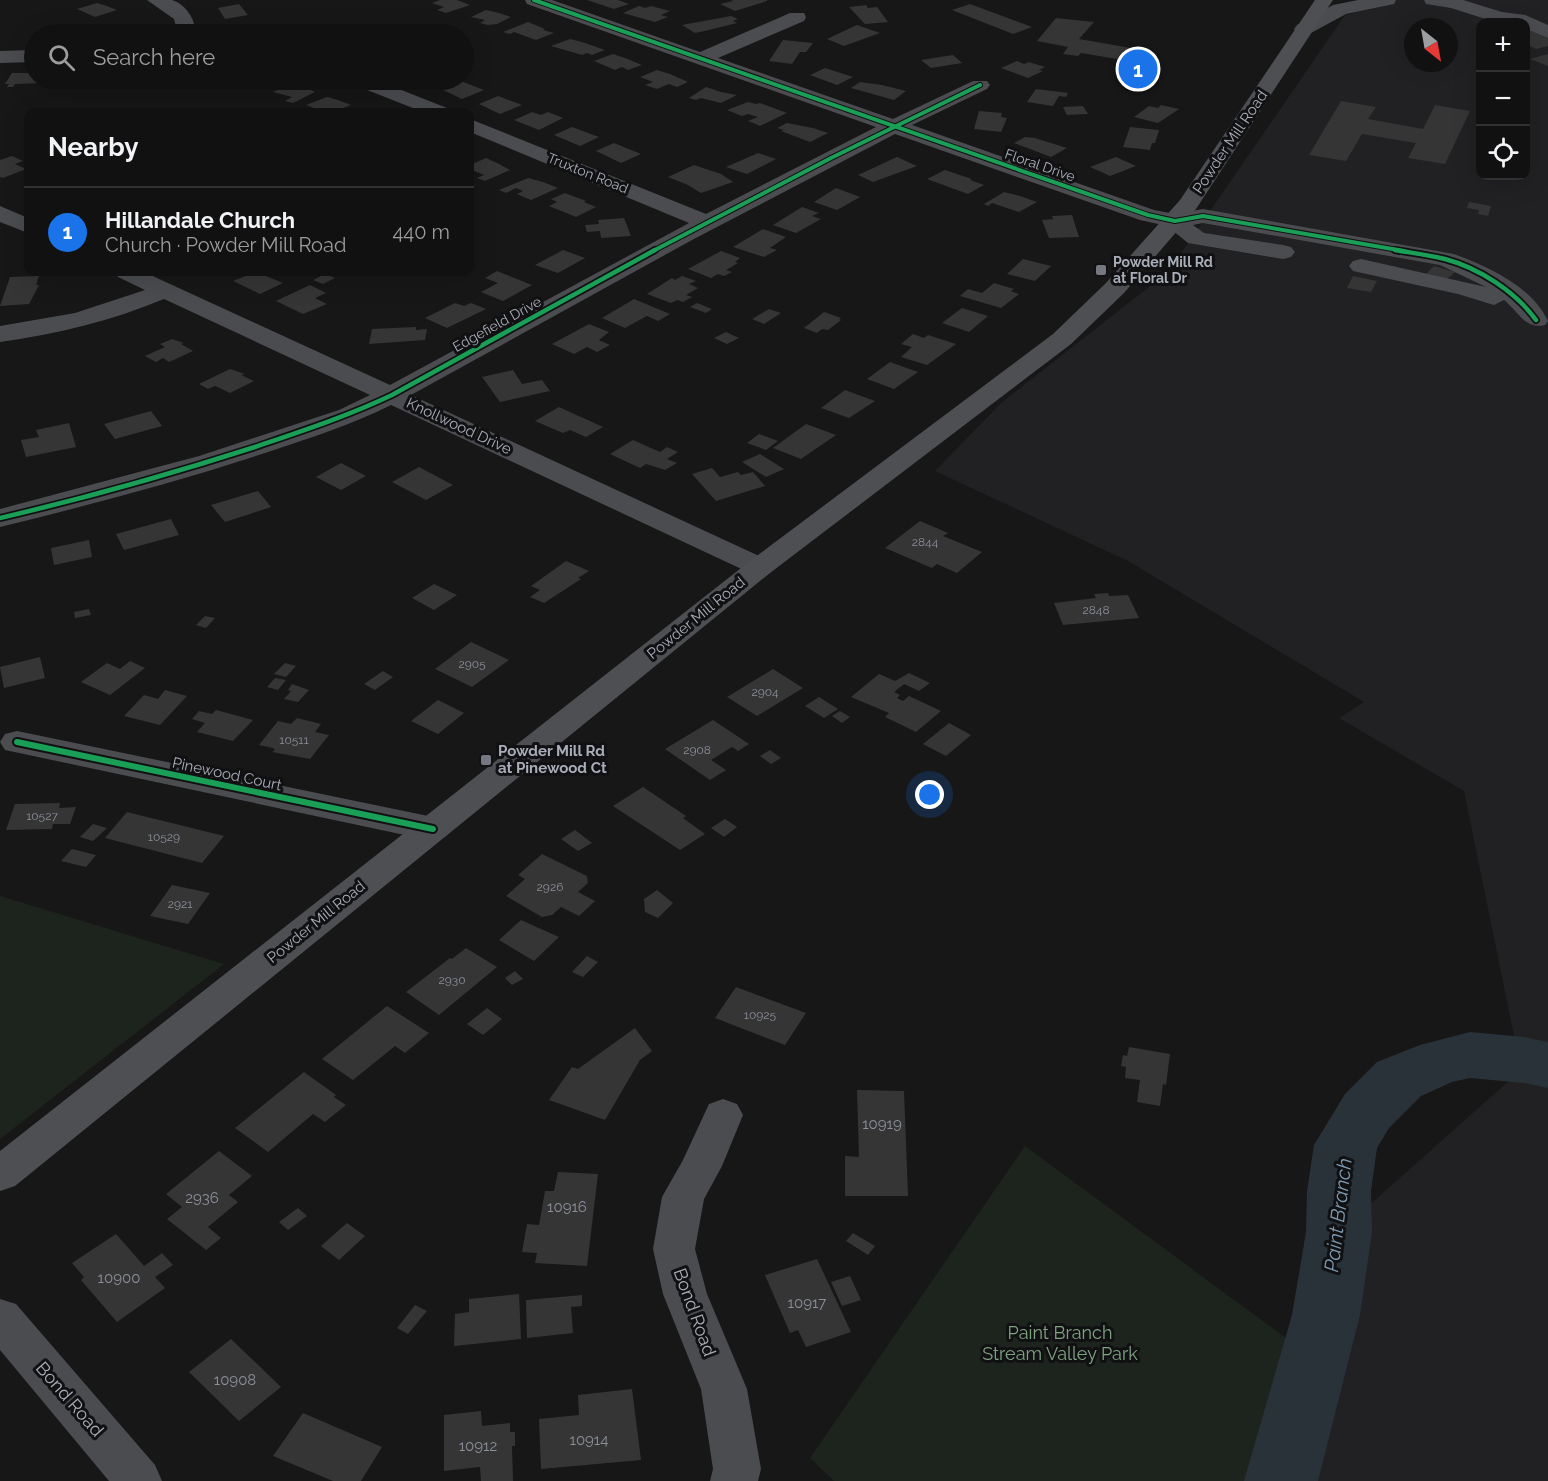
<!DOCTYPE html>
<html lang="en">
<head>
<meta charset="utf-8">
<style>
	:root { --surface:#111; --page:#1e1f1f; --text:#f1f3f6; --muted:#9c9d9f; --line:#303131; --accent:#1a73e8 }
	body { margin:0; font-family:Raleway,sans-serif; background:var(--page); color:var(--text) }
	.controls { position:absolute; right:18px; top:18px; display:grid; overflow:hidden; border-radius:12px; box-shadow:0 6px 24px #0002 }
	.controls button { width:54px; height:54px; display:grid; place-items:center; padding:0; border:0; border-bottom:2px solid var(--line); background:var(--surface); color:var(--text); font:30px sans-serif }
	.compass { position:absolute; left:1404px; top:18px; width:54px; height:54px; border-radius:50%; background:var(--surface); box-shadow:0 6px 24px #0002; rotate:149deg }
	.you { position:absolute; left:930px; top:795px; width:21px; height:21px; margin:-15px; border:4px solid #fff; border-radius:50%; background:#1a73e8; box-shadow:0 0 0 9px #1a73e833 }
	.badge { display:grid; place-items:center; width:39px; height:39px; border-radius:50%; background:var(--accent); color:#fff; font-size:20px; font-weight:700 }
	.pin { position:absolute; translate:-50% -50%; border:3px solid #fff; box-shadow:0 2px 6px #0006 }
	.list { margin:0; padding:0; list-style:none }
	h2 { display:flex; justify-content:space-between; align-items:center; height:78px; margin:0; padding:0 24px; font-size:26px }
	h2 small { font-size:20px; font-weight:400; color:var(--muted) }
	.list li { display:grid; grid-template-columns:39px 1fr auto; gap:18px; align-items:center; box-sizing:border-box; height:90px; padding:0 24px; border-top:2px solid var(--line) }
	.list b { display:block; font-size:22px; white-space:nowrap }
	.list p { margin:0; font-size:20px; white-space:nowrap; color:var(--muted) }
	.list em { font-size:20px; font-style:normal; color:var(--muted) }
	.icon { flex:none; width:33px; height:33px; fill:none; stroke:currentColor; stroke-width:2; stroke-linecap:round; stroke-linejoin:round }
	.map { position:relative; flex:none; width:1548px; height:1481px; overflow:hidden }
	.search { position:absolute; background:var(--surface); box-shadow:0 6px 24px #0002; left:24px; top:24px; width:450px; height:66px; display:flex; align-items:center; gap:15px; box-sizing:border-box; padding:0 21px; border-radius:33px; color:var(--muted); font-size:22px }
	.panel { position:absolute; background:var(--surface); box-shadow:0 6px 24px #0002; left:24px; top:108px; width:450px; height:168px; border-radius:12px }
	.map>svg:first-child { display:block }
</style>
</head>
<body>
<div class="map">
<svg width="1548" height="1481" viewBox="0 0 1548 1481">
	<rect width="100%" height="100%" fill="#171717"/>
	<!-- built -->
	<path fill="#212123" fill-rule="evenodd" d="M1373 0H1548V1481H1264L1347 1225 1521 1070 1464 791 1339 718 1364 702 1128 561 935 471 1001 403 1168 272 1345 15 1384 6ZM1480 22H1526V176H1480ZM1413 27H1449V63H1413Z"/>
	<!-- green -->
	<g fill="#1d241e">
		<polygon points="0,896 224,964 0,1139"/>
		<polygon points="1025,1146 1305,1352 1264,1481 834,1481 810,1458"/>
	</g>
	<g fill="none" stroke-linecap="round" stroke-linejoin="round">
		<!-- river -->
		<polygon fill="#2a3239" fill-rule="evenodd" points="1470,1032 1524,1037 1548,1042 1548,1088 1524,1083 1470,1078 1452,1082 1421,1096 1389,1128 1377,1148 1371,1191 1372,1232 1360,1315 1318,1481 1244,1481 1292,1315 1306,1232 1307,1191 1314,1145 1345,1094 1377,1062 1420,1045"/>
	</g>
	<!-- building -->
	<g fill="#353536">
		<polygon points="440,0 457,0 470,5 446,13 437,10 444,7 432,3"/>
		<polygon points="587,0 618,0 629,4 614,9"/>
		<polygon points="731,0 767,0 767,1 735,11 720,4 733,1"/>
		<polygon points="97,3 107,6 117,10 95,17 77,9"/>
		<polygon points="239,4 248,15 225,19 218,8"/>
		<polygon points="970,4 1032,27 1013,34 952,10"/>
		<polygon points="866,5 868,8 877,7 888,22 865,24 849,7"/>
		<polygon points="639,6 645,8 651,6 670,11 661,15 668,17 655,22 623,13"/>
		<polygon points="486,10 499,13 511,17 497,24 488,25 480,23 485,20 471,17"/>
		<polygon points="731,16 738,19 733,21 737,23 709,30 695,33 682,25"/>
		<polygon points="1056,18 1094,22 1079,39 1148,51 1135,62 1081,53 1078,56 1063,54 1068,47 1037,41"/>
		<polygon points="528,22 545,29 543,30 554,33 536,40 514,32 510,34 503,32"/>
		<polygon points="857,25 880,33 844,46 827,39"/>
		<polygon points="265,27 282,33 247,34"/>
		<polygon points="1526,29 1548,38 1548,46 1536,49 1526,44"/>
		<polygon points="570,39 582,42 605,50 592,55 587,53 582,55 551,46"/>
		<polygon points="783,40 813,43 806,52 800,52 792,64 769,61"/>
		<polygon points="613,54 625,58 642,65 628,70 622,67 615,70 594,61"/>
		<polygon points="1548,54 1548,66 1530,59"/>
		<polygon points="953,55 962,63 931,68 921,60"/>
		<polygon points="1017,61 1024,64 1029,62 1045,67 1039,70 1043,71 1028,78 1001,68"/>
		<polygon points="825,68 853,77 837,85 810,75"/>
		<polygon points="657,70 670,74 688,82 677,87 669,84 657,89 645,85 653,82 640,77"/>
		<polygon points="12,73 31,73 34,74 34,80 43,80 41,83 15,84 13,87 7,87 9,84 5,84"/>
		<polygon points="66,80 108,80 107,82 99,82 94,87 84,87 86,84 63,84"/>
		<polygon points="120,80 163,80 162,82 154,82 149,87 142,87 144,84 124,84 120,88 112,88"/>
		<polygon points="176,80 212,80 208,88 197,88 199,84 179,84 177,88 172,87"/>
		<polygon points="232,80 256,80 268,81 258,89 224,86"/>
		<polygon points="461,81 484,90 462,99 441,89"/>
		<polygon points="860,82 882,85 906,91 894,100 851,88"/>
		<polygon points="291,84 305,87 315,92 293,103 285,101 292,97 273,92"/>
		<polygon points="706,87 721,92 737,95 721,103 701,98 696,100 689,98"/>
		<polygon points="1036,89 1061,92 1068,93 1066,97 1059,96 1053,106 1027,102"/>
		<polygon points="498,96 522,105 500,114 479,104"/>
		<polygon points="327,97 338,100 351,105 333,112 324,112 306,105"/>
		<polygon points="1341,101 1376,107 1368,119 1423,129 1435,105 1470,111 1445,164 1408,158 1416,143 1362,134 1346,161 1309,155"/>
		<polygon points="748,102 756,104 760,103 787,113 760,126 748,121 758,117 748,114 742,116 727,110"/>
		<polygon points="1161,105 1179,109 1158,123 1134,117 1149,106 1158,108"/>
		<polygon points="1083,106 1088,114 1067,115 1063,107"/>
		<polygon points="979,111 1002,113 1001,117 1007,118 1001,132 974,129"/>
		<polygon points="532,112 541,115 548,112 563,118 539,130 514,120"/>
		<polygon points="787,123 813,128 828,133 810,142 781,131 784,130 777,128"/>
		<polygon points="572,127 599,137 580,146 554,135"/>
		<polygon points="1130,127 1159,130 1155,143 1152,143 1150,150 1123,147"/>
		<polygon points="1025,137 1035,138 1067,148 1051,157 1014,143"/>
		<polygon points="614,143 641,154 621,163 596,151"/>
		<polygon points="758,153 776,159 747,174 726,167"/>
		<polygon points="12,156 23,161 15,164 26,169 3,178 0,177 0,160"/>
		<polygon points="897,157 917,166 873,182 858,175"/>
		<polygon points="1116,157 1136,166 1110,176 1090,167"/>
		<polygon points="486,158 499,164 510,170 485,181 477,178 484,175 470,169 470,165"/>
		<polygon points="694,165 721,174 733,182 701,193 688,185 668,177"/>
		<polygon points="945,170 972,179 970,180 984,185 968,194 927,179"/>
		<polygon points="528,178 543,182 558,188 531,200 517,194 523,191 516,188 506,193 499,190"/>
		<polygon points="836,188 860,197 837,210 814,202"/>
		<polygon points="1004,192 1020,196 1037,202 1019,212 992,203 988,206 984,204"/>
		<polygon points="565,193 586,201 584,202 596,207 576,217 549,206 557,202 551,199"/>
		<polygon points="1469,202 1491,206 1488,216 1478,214 1479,210 1467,208"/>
		<polygon points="802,207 819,213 812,216 821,219 796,233 773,225"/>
		<polygon points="1072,215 1079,237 1049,238 1042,220 1053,219 1052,216"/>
		<polygon points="624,218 631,236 601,238 600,231 587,232 585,225 599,224 598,220"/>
		<polygon points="763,229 786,237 770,248 777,250 764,257 733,247"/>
		<polygon points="563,250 585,258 558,273 535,265"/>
		<polygon points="721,251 740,258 735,262 738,263 726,270 732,272 724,276 718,274 711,278 688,269"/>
		<polygon points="1023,259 1051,266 1035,281 1007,274"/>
		<polygon points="1434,266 1455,272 1446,280 1426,274"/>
		<polygon points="497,271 532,285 503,301 481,292 498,283 485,278"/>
		<polygon points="256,272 283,283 260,294 233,281"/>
		<polygon points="325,274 335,278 323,284 313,280"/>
		<polygon points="39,276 36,285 39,285 29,304 0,306 10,277"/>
		<polygon points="682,276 696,281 689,284 698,288 686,295 692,297 683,302 677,300 671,303 647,294 672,278 675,280"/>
		<polygon points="1353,276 1377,281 1371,292 1347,288"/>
		<polygon points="994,283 1014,289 1011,291 1019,294 1001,308 960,296 968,289 982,293"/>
		<polygon points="310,285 326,293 315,298 327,304 303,314 276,301"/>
		<polygon points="634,299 670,314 658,321 647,316 625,328 602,318"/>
		<polygon points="455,303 464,306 471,303 486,309 447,328 425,318"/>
		<polygon points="697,303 712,309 706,313 690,307"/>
		<polygon points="962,308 988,316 969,332 942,323"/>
		<polygon points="769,309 781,313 764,324 752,319"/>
		<polygon points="824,312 841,318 839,319 841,320 828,330 822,329 817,333 804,328"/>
		<polygon points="589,324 609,332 599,340 610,345 597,352 587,347 574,354 552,344"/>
		<polygon points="416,327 416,330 427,329 425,340 369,344 372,329"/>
		<polygon points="726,332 739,338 727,344 714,338"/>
		<polygon points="913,334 924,338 928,335 956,344 927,365 901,357 912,347 901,344"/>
		<polygon points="172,339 184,343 181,344 193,351 169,362 163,358 156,362 145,356 165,347 160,344"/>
		<polygon points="890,362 918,372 894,389 867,379"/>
		<polygon points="230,369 245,374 241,375 254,381 230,393 215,386 208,389 199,384"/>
		<polygon points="513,370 522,384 542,380 550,391 500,402 482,377"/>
		<polygon points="845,390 875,401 849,418 821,408"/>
		<polygon points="559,407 603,427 586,437 570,430 563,433 535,421"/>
		<polygon points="151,411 162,426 115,439 104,424"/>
		<polygon points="69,423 76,447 26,457 21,440 39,437 36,430"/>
		<polygon points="806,424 836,435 801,459 773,448"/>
		<polygon points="759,434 778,441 766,450 747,443"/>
		<polygon points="633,440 660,452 667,447 678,452 667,459 677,463 665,470 646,464 640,468 610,454"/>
		<polygon points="760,454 784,469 766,477 742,462"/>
		<polygon points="341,463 366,476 341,490 316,477"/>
		<polygon points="419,467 453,485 426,500 392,482"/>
		<polygon points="712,468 720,477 738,472 741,475 753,472 765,486 716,501 692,474"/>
		<polygon points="258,491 271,507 225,522 211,505"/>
		<polygon points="171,519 179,535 124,550 116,534"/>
		<polygon points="920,521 948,533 943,536 982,552 957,573 937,564 932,568 885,548"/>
		<polygon points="89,540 92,557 54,565 51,548"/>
		<polygon points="566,561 589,571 578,578 581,579 544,603 530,597 540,590 531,586"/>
		<polygon points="434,584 457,595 434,610 412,598"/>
		<polygon points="1108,593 1109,596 1128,595 1139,618 1063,625 1054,603 1096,598 1094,594"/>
		<polygon points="89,609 91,615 75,618 74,612"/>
		<polygon points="205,616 215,618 206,628 196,625"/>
		<polygon points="471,642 509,660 472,687 435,669"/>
		<polygon points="40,657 45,678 4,688 0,667"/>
		<polygon points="130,661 145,668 110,695 81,682 107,663 120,669"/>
		<polygon points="285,663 296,666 286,677 274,674"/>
		<polygon points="773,669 803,688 757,716 727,697"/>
		<polygon points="383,671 393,677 375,690 364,684"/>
		<polygon points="909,673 930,683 919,691 904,684 894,692 900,695 897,698 903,701 909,696 941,711 916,732 885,717 889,713 851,697 879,674 895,681"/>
		<polygon points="275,678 286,680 278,690 267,687"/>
		<polygon points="292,684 309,690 298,702 284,699 291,691 288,690"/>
		<polygon points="165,690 187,696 160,725 124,716 144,695 158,699"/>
		<polygon points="819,697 838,709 824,718 805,706"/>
		<polygon points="438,700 464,713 438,734 411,721"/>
		<polygon points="216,710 253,720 233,741 197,732 205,723 192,719 199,711 212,714"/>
		<polygon points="840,711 850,717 842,723 832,716"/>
		<polygon points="297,718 321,724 315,732 329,735 310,759 272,752 275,750 273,748 259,745 278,721 291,724"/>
		<polygon points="713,720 749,744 738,751 732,747 711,760 726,770 710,780 665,749"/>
		<polygon points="949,723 971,735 946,756 923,744"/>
		<polygon points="770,750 781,758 771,764 760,756"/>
		<polygon points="643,787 686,816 683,818 705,834 680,850 613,806"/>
		<polygon points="60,803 59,808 76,807 70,824 53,824 52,829 6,830 15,804"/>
		<polygon points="127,812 224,836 202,863 105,838"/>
		<polygon points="725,819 737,827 724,837 711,828"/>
		<polygon points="93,824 107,828 93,841 80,837"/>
		<polygon points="575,830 592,843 578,851 561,839"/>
		<polygon points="72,849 96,855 86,867 61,861"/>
		<polygon points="542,854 587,876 588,883 578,892 595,901 579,916 561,907 552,915 542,917 506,896 525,879 518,875"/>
		<polygon points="172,885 210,893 188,924 150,916"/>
		<polygon points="657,890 673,903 658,918 645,912 644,899"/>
		<polygon points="521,920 559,937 534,961 499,940"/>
		<polygon points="466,948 497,967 439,1015 406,992 450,958 452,959"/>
		<polygon points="587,956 598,962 583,977 572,972"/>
		<polygon points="515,971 523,979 512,985 505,978"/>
		<polygon points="736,987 806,1013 785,1045 715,1018"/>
		<polygon points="387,1006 429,1033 405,1053 395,1046 353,1080 322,1059"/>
		<polygon points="487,1008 502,1019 483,1035 467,1024"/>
		<polygon points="635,1028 652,1051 640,1060 605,1120 549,1100 572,1067 578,1069"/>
		<polygon points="1129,1047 1170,1054 1166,1085 1163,1084 1160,1106 1137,1102 1140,1080 1125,1078 1126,1067 1121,1066 1123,1055 1127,1056"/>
		<polygon points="304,1072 336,1095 334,1097 346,1105 325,1122 313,1114 268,1152 235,1128"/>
		<polygon points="857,1090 904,1091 908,1196 845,1196 845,1156 859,1157"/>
		<polygon points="219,1151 252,1176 229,1195 238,1202 208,1227 221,1238 206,1250 167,1219 182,1207 166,1194"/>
		<polygon points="558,1172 598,1174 587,1266 535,1263 537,1253 522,1252 527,1224 539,1225 545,1191 554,1191"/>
		<polygon points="298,1208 307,1216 288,1230 279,1222"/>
		<polygon points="347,1223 365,1236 339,1260 321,1246"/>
		<polygon points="853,1233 875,1246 868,1255 846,1241"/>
		<polygon points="116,1234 144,1266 162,1253 173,1265 155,1277 165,1288 117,1322 81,1280 84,1277 72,1263"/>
		<polygon points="817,1259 851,1332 806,1347 798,1330 790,1333 765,1275"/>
		<polygon points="850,1276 861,1300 842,1306 831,1282"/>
		<polygon points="519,1294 521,1339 454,1346 455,1314 469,1312 469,1299"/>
		<polygon points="582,1295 582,1306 571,1307 573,1333 527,1338 526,1300"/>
		<polygon points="415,1305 427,1311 408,1334 397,1328"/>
		<polygon points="231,1339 281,1387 239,1421 189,1372"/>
		<polygon points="632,1389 641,1460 541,1469 539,1419 579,1415 578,1395"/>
		<polygon points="481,1411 482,1426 510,1423 510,1432 515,1432 515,1446 512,1446 513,1481 481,1481 480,1467 444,1471 444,1415"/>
		<polygon points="303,1413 382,1447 361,1481 333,1481 273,1456"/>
	</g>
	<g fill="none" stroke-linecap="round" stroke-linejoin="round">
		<!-- minor -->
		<g fill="#4b4c50" fill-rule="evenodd">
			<path d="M147 0C154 0 165 0 172 0 186 4 196 21 196 34H178L174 19Z"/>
			<path d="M525 0H552L700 52 790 13H804L806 17 804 21 718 58 893 119 973 81H987L990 85 987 89 912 125 1154 210 1175 214 1203 209 1454 254C1489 267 1531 286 1548 321L1545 325C1525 330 1519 312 1504 300L1494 305 1458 294 1353 271 1349 266 1353 261 1361 259 1486 287 1440 265 1203 223 1193 225 1204 233 1283 245 1291 247 1295 252 1291 257 1283 259 1188 243 1167 226 1140 220 895 134 692 240 411 395 770 561 775 567 770 573 760 576 750 573 391 405C351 425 310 438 268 452 180 481 90 505 0 527V509L199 456 339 410 370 395 164 299C111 321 57 334 0 342V326L75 313 145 290 118 277 114 272H144L390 385 689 223 470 132V119L706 214 876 127 527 4Z"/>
			<polygon points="1358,0 1396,0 1394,4 1346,14 1311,33 1297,33 1294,29 1297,25 1333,5"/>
			<polygon points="1424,0 1463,0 1502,12 1525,15 1548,25 1548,38 1526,29 1526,22 1495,22 1451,8 1426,4"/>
			<polygon points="34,50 34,62 0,63 0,51"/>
			<polygon points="349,80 376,80 447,108 450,112 423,112 352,84"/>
			<polygon points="0,206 28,218 28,233 0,222"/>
			<polygon points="17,731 433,817 445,821 450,829 445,837 433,841 5,750 0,742 5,734"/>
			<polygon points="723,1099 737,1104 743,1115 722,1166 704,1199 695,1249 707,1294 747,1389 761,1469 758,1481 710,1481 713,1469 701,1389 663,1294 653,1249 662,1197 683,1160 709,1104"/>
			<polygon points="0,1299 16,1304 155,1465 162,1481 109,1481 0,1350"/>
		</g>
		<!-- major -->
		<polygon fill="#4d4f52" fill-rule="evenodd" points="1315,0 1333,0 1196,209 1124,293 1071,344 770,573 15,1186 0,1191 0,1151 750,561 1053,334 1106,283 1180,200"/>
		<!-- cycleway-far2 casing -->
		<g stroke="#111113" stroke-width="6">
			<g id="cycleway-far2">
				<polyline points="534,0 1148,215 1175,221 1203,216 1404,251"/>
				<polyline points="653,251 831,158 980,85"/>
			</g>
		</g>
		<!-- cycleway-far1 casing -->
		<g stroke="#111113" stroke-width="8">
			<g id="cycleway-far1">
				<path d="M1395 250C1412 253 1429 255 1445 259 1479 268 1516 292 1536 320"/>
				<path d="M0 518C86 498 171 474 255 447 302 431 348 416 392 395L655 250"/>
			</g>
		</g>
		<!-- cycleway casing -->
		<g stroke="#111113" stroke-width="10">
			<polyline id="cycleway" points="17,742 433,829"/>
		</g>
		<!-- cycleway-far2 -->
		<use href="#cycleway-far2" stroke="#1a9f57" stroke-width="4"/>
		<!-- cycleway-far1 -->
		<use href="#cycleway-far1" stroke="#1a9f57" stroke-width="4.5"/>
		<!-- cycleway -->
		<use href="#cycleway" stroke="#1a9f57" stroke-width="6"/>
	</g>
	<!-- markers -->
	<g fill="#757880" stroke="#111113" stroke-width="2">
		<rect x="1095" y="264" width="12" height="12" rx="3"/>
		<rect x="480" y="754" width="12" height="12" rx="3"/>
	</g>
	<g text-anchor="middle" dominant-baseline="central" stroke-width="6" stroke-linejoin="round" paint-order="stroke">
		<!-- number labels -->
		<g font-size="12" fill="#8b8f98">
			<text x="925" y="542">2844</text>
			<text x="1096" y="610">2848</text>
			<text x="472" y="664">2905</text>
			<text x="765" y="692">2904</text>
			<text x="294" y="740">10511</text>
			<text x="697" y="750">2908</text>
			<text x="42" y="816">10527</text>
			<text x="164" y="837">10529</text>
			<text x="550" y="887">2926</text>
			<text x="180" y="904">2921</text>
			<text x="452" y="980">2930</text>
			<text x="760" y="1015">10925</text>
		</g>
		<!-- far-street labels -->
		<g font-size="14" fill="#a8adb8" stroke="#111113">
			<text transform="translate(1040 165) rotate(19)">Floral Drive</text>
			<text transform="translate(588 173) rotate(22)">Truxton Road</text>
			<text transform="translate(497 324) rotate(-29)">Edgefield Drive</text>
		</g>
		<!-- far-poi labels -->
		<g font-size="14" font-weight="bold" fill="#a8adb8" stroke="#111113" text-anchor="start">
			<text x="1113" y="262">Powder Mill Rd<tspan x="1113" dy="16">at Floral Dr</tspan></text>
		</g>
		<!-- street labels -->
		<g font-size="15" fill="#a8adb8" stroke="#111113">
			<text transform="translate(1230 142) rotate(-56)">Powder Mill Road</text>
			<text transform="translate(459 426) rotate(25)">Knollwood Drive</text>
			<text transform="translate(696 618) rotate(-39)">Powder Mill Road</text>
			<text transform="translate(227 774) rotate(12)">Pinewood Court</text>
			<text transform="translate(316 922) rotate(-39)">Powder Mill Road</text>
		</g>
		<!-- poi labels -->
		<g font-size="15" font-weight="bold" fill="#a8adb8" stroke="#111113" text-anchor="start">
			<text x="498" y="751">Powder Mill Rd<tspan x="498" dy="17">at Pinewood Ct</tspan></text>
		</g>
		<!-- near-number labels -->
		<g font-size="15" fill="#8b8f98">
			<text x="882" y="1124">10919</text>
			<text x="202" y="1198">2936</text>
			<text x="567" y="1207">10916</text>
			<text x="119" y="1278">10900</text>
			<text x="807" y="1303">10917</text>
			<text x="235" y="1380">10908</text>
			<text x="589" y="1440">10914</text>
			<text x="478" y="1446">10912</text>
		</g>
		<!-- near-street labels -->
		<g font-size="18" fill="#a8adb8" stroke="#111113">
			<text transform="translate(695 1312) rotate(70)">Bond Road</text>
			<text transform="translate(70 1399) rotate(49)">Bond Road</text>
		</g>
		<!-- near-park labels -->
		<g font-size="18" fill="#7fa381" stroke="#111113">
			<text x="1060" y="1332">Paint Branch<tspan x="1060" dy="21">Stream Valley Park</tspan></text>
		</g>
		<!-- near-water labels -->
		<g font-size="20" font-style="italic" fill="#7f9bb3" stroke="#111113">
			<text transform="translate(1338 1215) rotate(-83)">Paint Branch</text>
		</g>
	</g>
</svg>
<div class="controls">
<button>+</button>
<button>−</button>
<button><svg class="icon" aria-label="locate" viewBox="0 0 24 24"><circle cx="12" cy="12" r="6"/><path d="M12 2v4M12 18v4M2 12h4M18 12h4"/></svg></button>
</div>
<svg class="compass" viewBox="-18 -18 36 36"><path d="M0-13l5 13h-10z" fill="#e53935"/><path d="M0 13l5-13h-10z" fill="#9c9d9f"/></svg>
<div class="you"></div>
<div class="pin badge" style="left:1138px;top:69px">1</div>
<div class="search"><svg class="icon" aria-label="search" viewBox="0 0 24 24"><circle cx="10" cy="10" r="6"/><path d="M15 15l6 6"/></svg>Search here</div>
<section class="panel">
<h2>Nearby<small></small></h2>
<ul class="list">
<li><span class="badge">1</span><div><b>Hillandale Church</b><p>Church · Powder Mill Road</p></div><em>440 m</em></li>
</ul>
</section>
</div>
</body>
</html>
